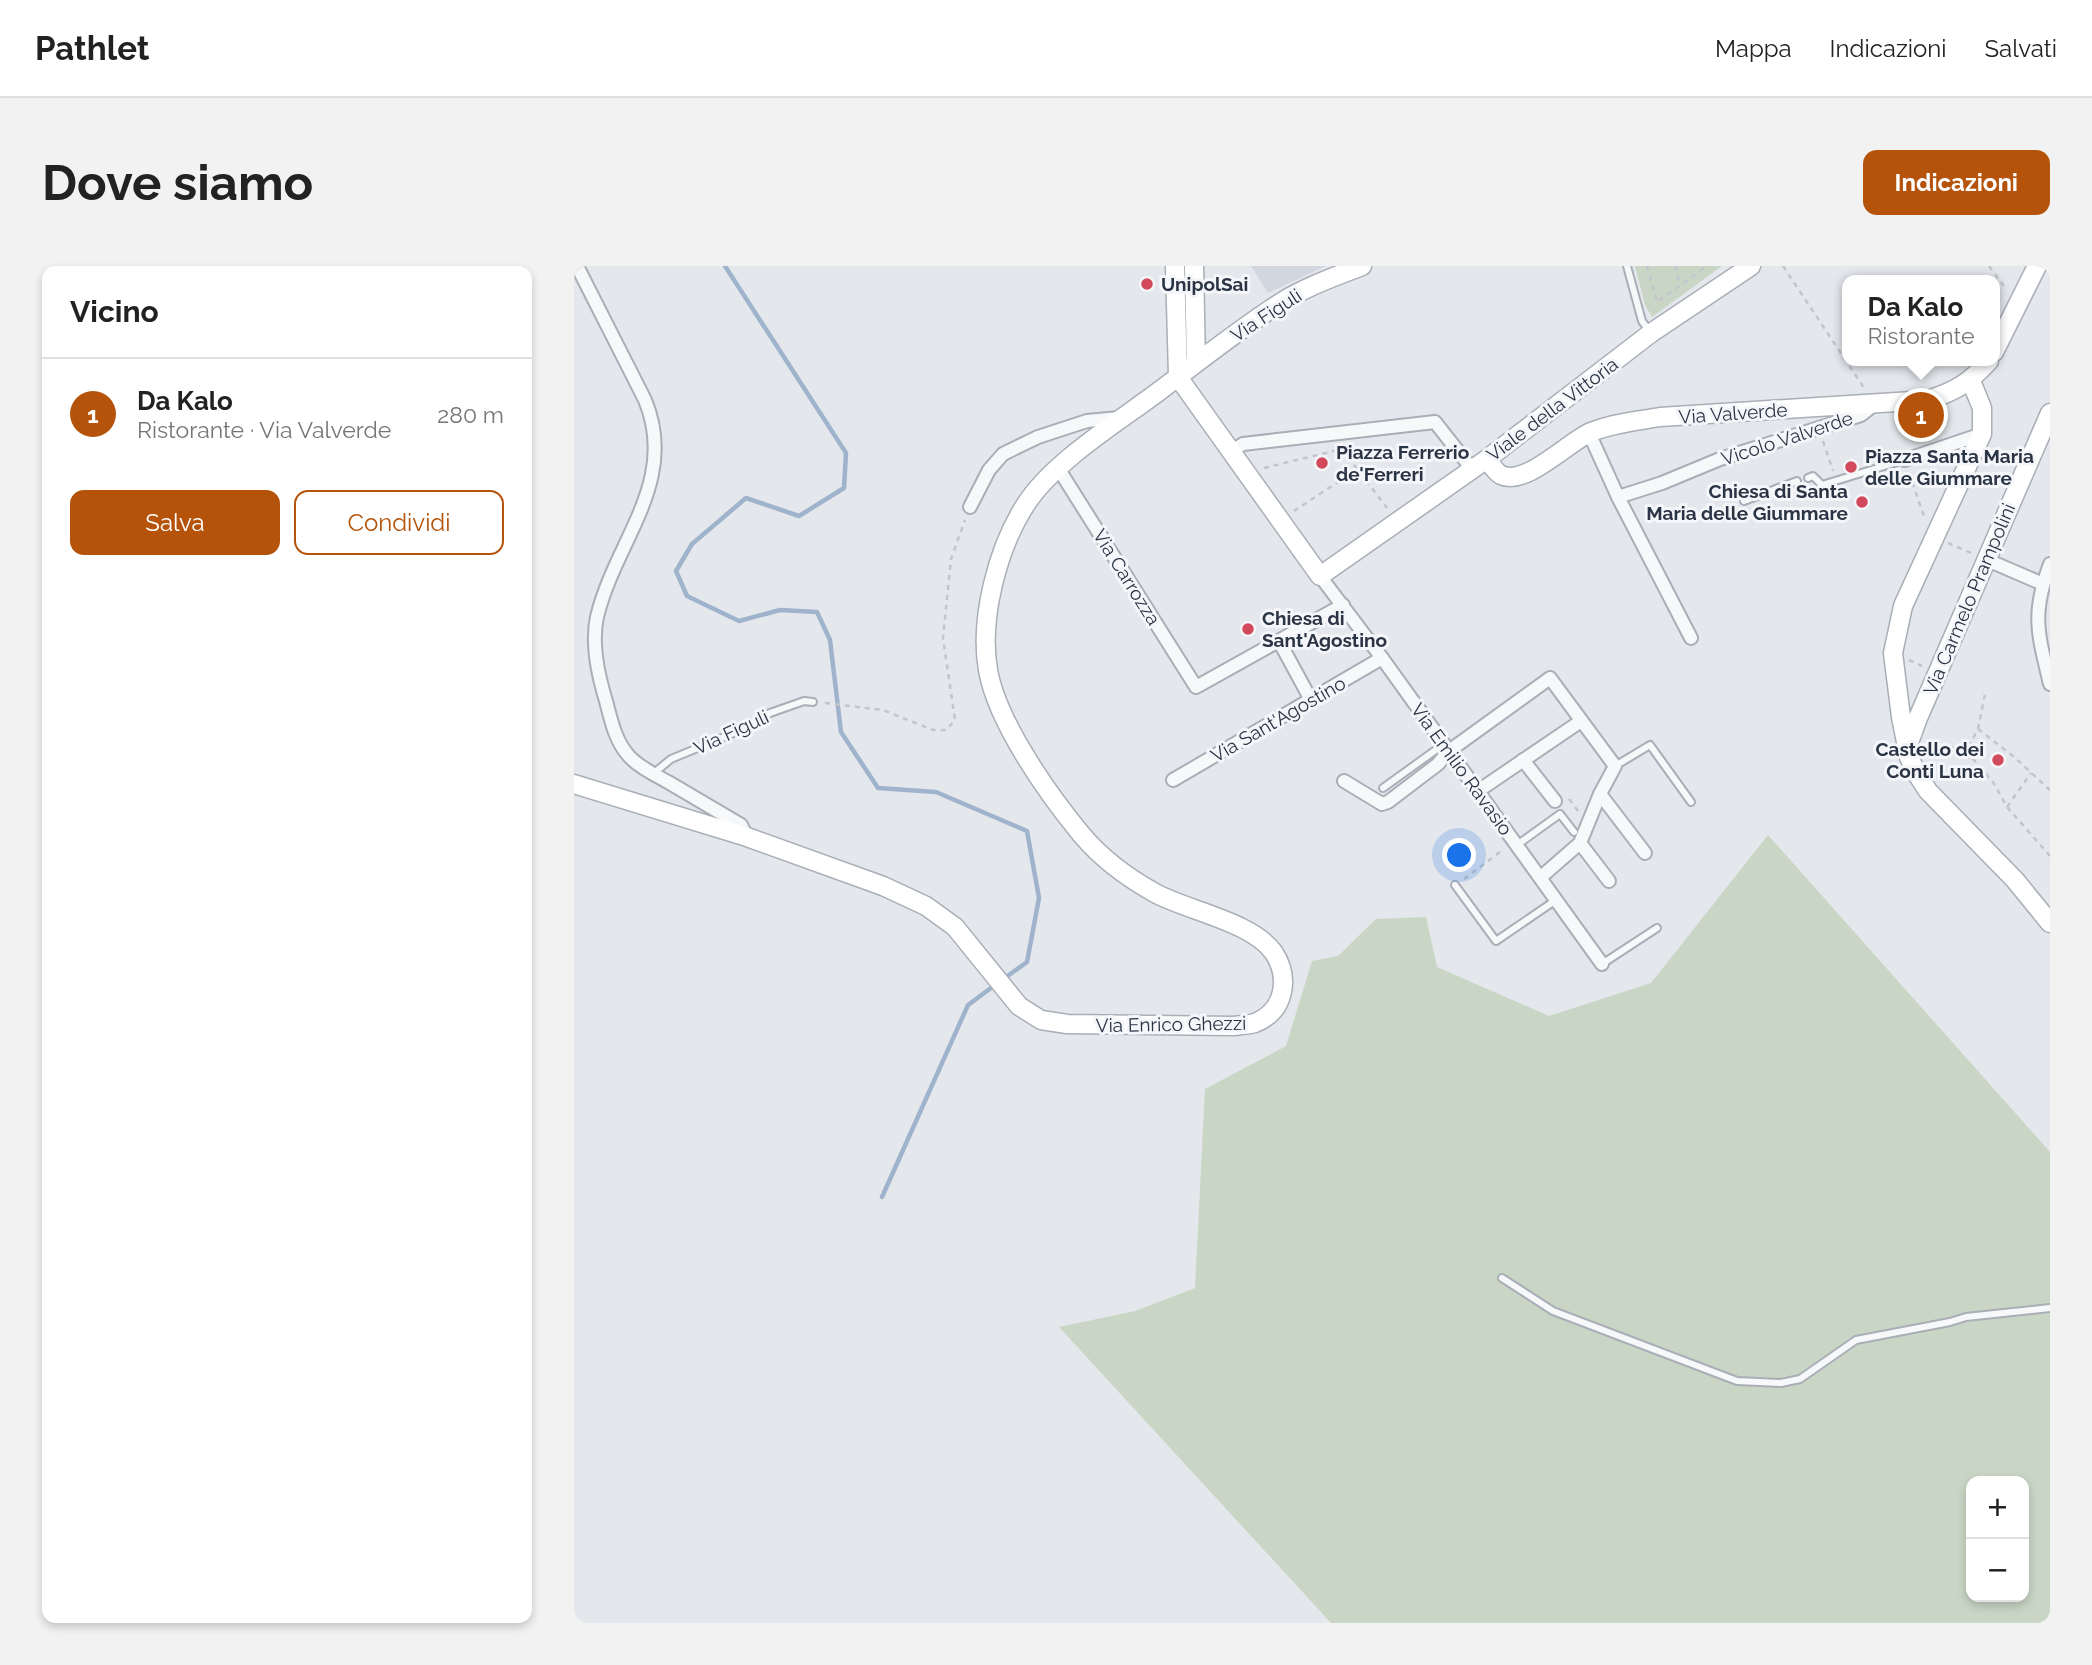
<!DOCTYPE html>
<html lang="it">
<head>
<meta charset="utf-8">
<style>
	:root { --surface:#fff; --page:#f2f2f2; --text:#222; --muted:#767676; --line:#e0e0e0; --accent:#b45309 }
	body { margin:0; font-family:Raleway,sans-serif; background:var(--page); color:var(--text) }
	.controls { position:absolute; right:21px; bottom:21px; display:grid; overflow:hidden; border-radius:14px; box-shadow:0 4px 10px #0003 }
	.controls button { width:63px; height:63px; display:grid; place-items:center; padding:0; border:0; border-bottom:2px solid var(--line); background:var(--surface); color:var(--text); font:35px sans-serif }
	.you { position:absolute; left:886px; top:590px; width:24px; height:24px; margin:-18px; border:5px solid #fff; border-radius:50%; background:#1a73e8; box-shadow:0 0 0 10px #1a73e833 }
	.badge { display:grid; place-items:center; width:46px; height:46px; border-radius:50%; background:var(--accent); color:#fff; font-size:23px; font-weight:700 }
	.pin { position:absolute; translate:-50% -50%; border:4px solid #fff; box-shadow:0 2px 7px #0006 }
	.popup { position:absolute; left:1268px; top:9px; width:158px; height:91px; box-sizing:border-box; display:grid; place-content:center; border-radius:14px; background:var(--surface); filter:drop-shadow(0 2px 5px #0005); font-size:23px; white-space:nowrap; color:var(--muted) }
	.popup b { font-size:26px; color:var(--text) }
	.popup::after { content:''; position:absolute; left:50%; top:100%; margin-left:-14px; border:14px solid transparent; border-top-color:var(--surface) }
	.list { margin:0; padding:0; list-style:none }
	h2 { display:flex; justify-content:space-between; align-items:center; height:91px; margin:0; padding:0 28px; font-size:30px }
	h2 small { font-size:23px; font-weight:400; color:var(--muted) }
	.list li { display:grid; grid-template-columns:46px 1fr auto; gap:21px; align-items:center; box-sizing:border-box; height:112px; padding:0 28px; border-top:2px solid var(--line) }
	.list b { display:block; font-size:26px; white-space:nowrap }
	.list p { margin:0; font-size:23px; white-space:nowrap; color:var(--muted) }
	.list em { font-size:23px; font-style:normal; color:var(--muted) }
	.actions { display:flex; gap:14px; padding:21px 28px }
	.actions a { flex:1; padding:16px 0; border:2px solid var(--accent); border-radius:14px; text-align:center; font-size:24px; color:var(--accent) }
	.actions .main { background:var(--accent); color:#fff }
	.map { position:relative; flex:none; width:1476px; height:1357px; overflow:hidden; border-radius:14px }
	header { display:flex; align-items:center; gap:42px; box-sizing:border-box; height:98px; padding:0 35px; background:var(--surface); border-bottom:2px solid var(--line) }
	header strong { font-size:33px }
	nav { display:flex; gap:38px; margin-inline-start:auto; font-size:24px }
	.intro { display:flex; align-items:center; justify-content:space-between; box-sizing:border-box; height:168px; padding:0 42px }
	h1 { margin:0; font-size:49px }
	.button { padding:18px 32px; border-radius:14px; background:var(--accent); color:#fff; font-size:24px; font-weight:700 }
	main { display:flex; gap:42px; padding:0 42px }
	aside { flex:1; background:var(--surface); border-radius:14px; box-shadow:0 4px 10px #0003 }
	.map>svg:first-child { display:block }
</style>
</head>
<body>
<header>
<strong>Pathlet</strong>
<nav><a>Mappa</a><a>Indicazioni</a><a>Salvati</a></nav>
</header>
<div class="intro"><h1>Dove siamo</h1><a class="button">Indicazioni</a></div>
<main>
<aside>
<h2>Vicino<small></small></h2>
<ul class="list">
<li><span class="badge">1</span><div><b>Da Kalo</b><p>Ristorante · Via Valverde</p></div><em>280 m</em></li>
</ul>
<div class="actions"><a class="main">Salva</a><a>Condividi</a></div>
</aside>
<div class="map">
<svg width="1476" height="1357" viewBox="0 0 1476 1357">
	<rect width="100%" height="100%" fill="#e4e7ec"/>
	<!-- built -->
	<polygon fill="#d2d6de" points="677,0 752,0 694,27"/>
	<!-- green -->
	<g fill="#c9d6c5" fill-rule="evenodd">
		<polygon points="1061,0 1148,0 1078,51 1071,39"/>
		<path d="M1194 569 1476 886V1357H757L485 1061 561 1045 621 1022 631 823 712 780 738 695 764 690 802 653 852 651 863 701 975 750 1077 717ZM1397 1215H1450V1331H1397Z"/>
	</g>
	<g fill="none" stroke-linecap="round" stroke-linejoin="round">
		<!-- stream -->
		<g stroke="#9fb4cc" stroke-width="4.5">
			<polyline points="151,0 272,187 270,222 225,250 172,232 118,278 102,305 113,330 165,355 206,344 243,346 256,374 267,466 304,522 362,526 453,565 465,632 453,696 428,714"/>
			<polyline points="308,931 394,739 421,719"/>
		</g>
		<!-- lane casing -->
		<g stroke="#a9aeb7" stroke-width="10">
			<g id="lane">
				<polyline points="1053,0 1068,55 1076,66"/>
				<polyline points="1234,212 1239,210 1248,219 1330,194"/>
				<polyline points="1170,235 1223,215"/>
				<polyline points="1041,500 1076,479 1117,536"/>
				<polyline points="80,507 97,493 155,469 196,447 230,435 239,436"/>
				<polyline points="809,522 870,478"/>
				<polyline points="943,579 986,548 1000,566"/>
				<polyline points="881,619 922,675 982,634"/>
				<polyline points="1028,698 1083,662"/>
				<polyline points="928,1012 979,1045 1163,1115 1207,1117 1226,1113 1282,1074 1376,1056 1392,1051 1476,1042"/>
			</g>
		</g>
		<!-- street casing -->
		<g stroke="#a9aeb7" stroke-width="16">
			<g id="street">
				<path d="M3 0 71 134C105 216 41 275 23 351 17 378 24 409 32 435 37 454 41 474 54 489 63 500 81 509 94 516 118 530 143 545 167 559L173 571"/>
				<polyline points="1015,167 1044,231 1117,372"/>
				<polyline points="656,186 669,178 861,156 898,203"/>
				<polyline points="1331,194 1408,168"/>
				<polyline points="484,202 622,421 769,339"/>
				<polyline points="1044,231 1088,217 1146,193 1287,149 1301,138"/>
				<polyline points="396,241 415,204 429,188 464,171 513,155 545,152"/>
				<polyline points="1411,293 1469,318"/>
				<path d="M1476 298C1457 349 1464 367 1476 418"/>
				<polyline points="746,310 808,392 1028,698"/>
				<polyline points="705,375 737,434"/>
				<polyline points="949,494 981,535"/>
				<polyline points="599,514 808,392"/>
				<polyline points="770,515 808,538 814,536 864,498 875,485 976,412 1041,500 1026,528 1006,577 967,611"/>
				<polyline points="904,525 1007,455"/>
				<polyline points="1026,528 1071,587"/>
				<polyline points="1006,577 1035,615"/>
			</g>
		</g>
		<!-- secondary casing -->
		<g stroke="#a9aeb7" stroke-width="21">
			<g id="secondary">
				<polyline points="601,0 604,111"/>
				<polyline points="620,0 622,96"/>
				<polyline points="1420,86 1463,0"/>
				<polyline points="604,111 746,310 913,193 1077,67 1177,0"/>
				<polyline points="1397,115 1408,142 1408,168 1329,340 1319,387 1327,451 1335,491 1343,508 1354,525 1441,614 1476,657"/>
				<path d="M913 193C917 198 921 206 927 209 951 221 994 176 1017 166 1039 157 1063 155 1086 151L1354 134C1382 125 1395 117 1415 95"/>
				<polyline points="1333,482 1344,452 1476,147"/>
				<path d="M0 518 173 571 309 620 352 640 381 661 445 740 467 754 493 758 659 760C666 759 674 759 681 757 711 745 716 712 700 687 679 656 614 645 581 627 554 612 527 592 507 568 474 528 423 456 414 404 405 352 424 281 452 238 479 196 544 156 584 126 624 96 664 64 706 37 731 21 760 11 788 0"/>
			</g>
		</g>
		<!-- path -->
		<g stroke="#c2c5cb" stroke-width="2.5" stroke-dasharray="5 5" stroke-linecap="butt">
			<polyline points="1073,0 1083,36 1133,0"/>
			<polyline points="1101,0 1106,19"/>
			<polyline points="1209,0 1290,122"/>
			<polyline points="1415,0 1432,23"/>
			<polyline points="1249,175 1259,205"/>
			<polyline points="690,202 768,183 813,242"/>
			<polyline points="1335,207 1351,253"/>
			<polyline points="720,245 785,202"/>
			<polyline points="1374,277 1397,287"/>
			<polyline points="1335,394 1348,400"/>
			<polyline points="251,437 309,444 359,464 372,464 381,454 369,372 377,293 391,254"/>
			<polyline points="1404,463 1411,428"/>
			<polyline points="1378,481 1390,492 1398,491"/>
			<polyline points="995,533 1004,545"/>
			<polyline points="1433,541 1457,507"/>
			<polyline points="1476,590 1433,541 1419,516 1392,485 1404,463 1439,490 1476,524"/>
			<polyline points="890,613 930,583"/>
		</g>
		<!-- lane -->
		<use href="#lane" stroke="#f7f8fa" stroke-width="6"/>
		<!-- street -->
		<use href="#street" stroke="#f7f8fa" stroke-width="12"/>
		<!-- secondary -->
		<use href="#secondary" stroke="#fff" stroke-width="18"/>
	</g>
	<!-- markers -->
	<g fill="#d1495b" stroke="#f4f6f9" stroke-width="2.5">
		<circle cx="573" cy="18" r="7"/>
		<circle cx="748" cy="197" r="7"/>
		<circle cx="1277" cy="201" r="7"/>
		<circle cx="1288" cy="236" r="7"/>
		<circle cx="674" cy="363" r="7"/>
		<circle cx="1424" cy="494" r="7"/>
	</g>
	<g text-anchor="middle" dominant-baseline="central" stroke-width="6" stroke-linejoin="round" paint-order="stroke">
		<!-- poi labels -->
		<g font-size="19" font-weight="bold" fill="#2b3445" stroke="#f4f6f9" text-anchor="start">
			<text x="587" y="18">UnipolSai</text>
			<text x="762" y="186">Piazza Ferrerio<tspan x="762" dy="22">de'Ferreri</tspan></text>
			<text x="1291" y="190">Piazza Santa Maria<tspan x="1291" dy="22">delle Giummare</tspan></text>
			<text x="1274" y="225" text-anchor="end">Chiesa di Santa<tspan x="1274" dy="22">Maria delle Giummare</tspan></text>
			<text x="688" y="352">Chiesa di<tspan x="688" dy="22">Sant'Agostino</tspan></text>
			<text x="1410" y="483" text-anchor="end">Castello dei<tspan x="1410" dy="22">Conti Luna</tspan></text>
		</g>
		<!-- street labels -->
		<g font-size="19" fill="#2b3445" stroke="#f4f6f9">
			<text transform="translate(692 49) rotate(-33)">Via Figuli</text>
			<text transform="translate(978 143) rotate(-37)">Viale della Vittoria</text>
			<text transform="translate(1159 147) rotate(-4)">Via Valverde</text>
			<text transform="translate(1213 172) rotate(-18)">Vicolo Valverde</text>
			<text transform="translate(553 311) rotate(58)">Via Carrozza</text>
			<text transform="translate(1395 333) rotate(-67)">Via Carmelo Prampolini</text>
			<text transform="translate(704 453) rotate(-30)">Via Sant'Agostino</text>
			<text transform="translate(157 466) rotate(-25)">Via Figuli</text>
			<text transform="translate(888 503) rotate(54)">Via Emilio Ravasio</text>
			<text transform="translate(597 758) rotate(-1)">Via Enrico Ghezzi</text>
		</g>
	</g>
</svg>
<div class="controls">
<button>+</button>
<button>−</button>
</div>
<div class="you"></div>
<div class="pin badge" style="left:1347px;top:149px">1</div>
<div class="popup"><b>Da Kalo</b>Ristorante</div>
</div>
</main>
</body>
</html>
